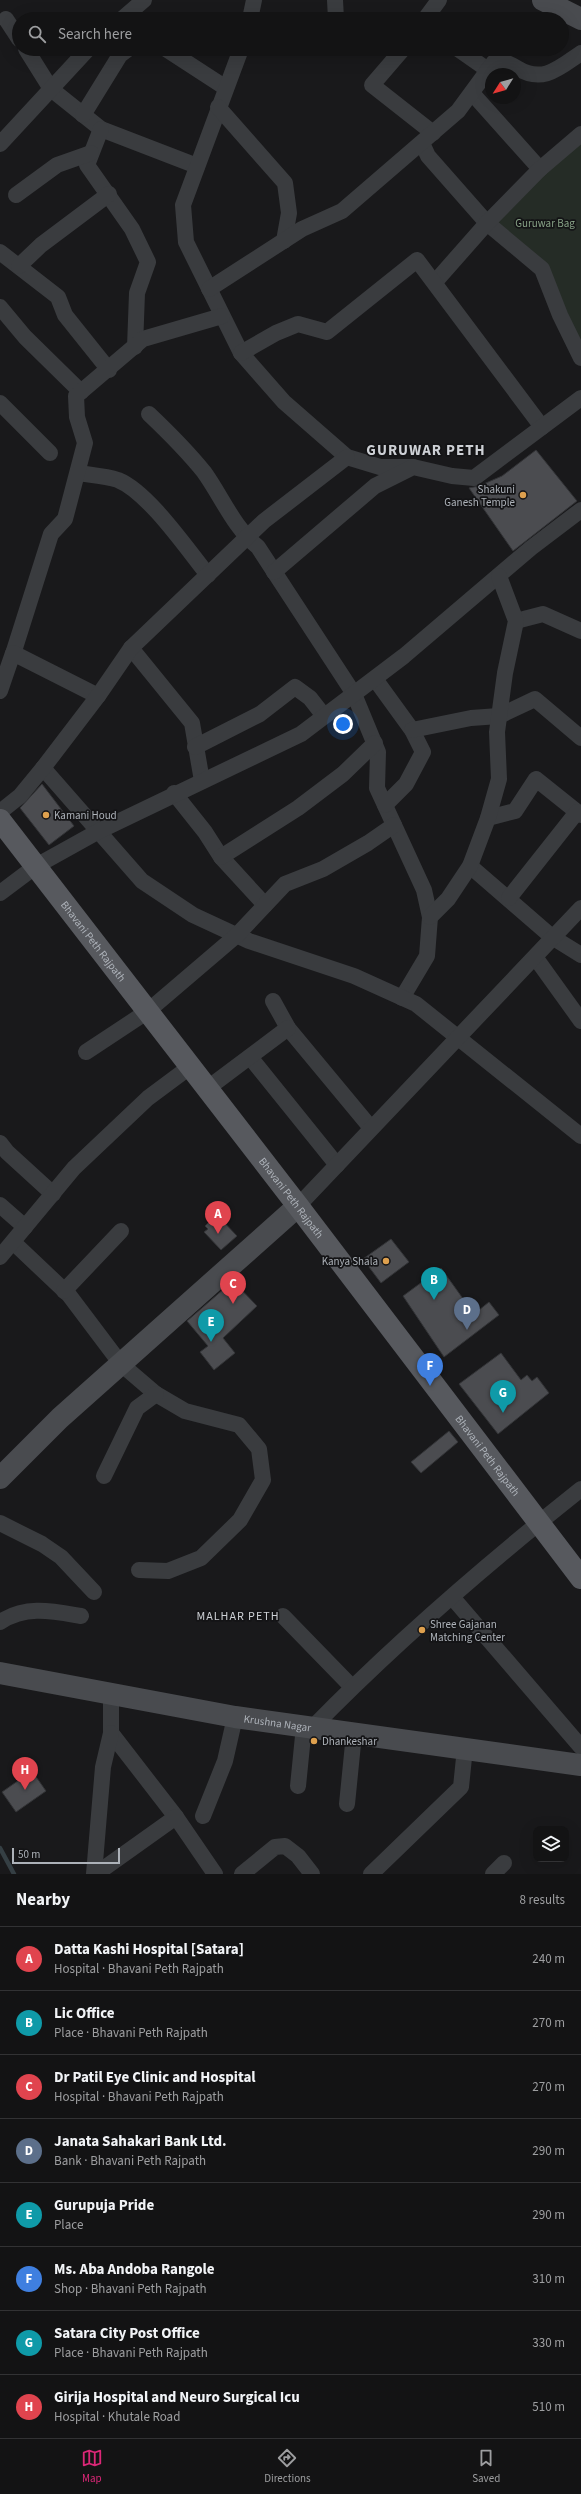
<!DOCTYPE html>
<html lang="en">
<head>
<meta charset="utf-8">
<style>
	:root { --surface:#131314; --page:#1c1c1d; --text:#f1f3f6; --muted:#9d9ea0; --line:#323234; --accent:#db2777 }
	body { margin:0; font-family:"Source Sans 3",sans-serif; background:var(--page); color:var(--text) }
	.controls { position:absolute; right:12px; bottom:12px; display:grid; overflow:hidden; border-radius:8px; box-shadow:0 4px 16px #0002 }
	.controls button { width:36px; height:36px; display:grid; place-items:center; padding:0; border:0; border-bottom:1px solid var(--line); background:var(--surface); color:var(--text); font:20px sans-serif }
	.compass { position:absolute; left:485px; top:68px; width:36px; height:36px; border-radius:50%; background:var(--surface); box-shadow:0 4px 16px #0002; rotate:233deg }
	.scale { position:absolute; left:12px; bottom:10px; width:108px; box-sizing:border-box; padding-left:4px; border:2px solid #adb2b9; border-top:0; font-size:11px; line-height:14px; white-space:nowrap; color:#adb2b9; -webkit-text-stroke:3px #141416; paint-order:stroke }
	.you { position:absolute; left:343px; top:724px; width:14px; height:14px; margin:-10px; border:3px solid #fff; border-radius:50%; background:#1a73e8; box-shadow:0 0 0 6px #1a73e833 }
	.badge { display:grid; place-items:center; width:26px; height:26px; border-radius:50%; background:var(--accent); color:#fff; font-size:13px; font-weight:700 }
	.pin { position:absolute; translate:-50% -33px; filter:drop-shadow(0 1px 2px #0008) }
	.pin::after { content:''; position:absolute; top:21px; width:14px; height:12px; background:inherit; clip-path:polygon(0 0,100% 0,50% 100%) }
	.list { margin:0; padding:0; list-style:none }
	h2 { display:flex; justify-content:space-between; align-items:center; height:52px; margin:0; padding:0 16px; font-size:17px }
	h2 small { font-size:13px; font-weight:400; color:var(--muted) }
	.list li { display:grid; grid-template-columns:26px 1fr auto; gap:12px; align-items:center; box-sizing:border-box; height:64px; padding:0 16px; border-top:1px solid var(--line) }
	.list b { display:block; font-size:15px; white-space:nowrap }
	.list p { margin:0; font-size:13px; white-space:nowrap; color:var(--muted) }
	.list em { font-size:13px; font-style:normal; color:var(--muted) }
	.icon { flex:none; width:22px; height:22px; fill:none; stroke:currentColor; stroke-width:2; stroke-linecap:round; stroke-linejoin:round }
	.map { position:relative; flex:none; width:581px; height:1874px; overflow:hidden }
	.search { position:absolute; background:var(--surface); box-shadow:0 4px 16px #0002; left:12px; right:12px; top:12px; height:44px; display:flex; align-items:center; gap:10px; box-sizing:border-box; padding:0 14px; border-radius:22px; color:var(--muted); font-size:15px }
	.sheet { height:564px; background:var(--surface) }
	nav { display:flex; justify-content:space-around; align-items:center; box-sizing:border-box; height:56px; border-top:1px solid var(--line); background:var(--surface); font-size:11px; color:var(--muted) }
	nav a { display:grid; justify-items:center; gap:2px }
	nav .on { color:var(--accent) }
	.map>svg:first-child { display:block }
</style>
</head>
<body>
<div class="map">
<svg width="581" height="1874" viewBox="0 0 581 1874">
	<rect width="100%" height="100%" fill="#19191b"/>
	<!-- green -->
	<polygon fill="#252c26" points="581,139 581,358 542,269 491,226"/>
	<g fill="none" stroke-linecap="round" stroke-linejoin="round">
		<!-- stream -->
		<polyline stroke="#353f44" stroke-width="4.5" points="0,1848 14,1874"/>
	</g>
	<!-- building -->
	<g fill="#4b4c50" stroke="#333437">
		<polygon points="536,450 577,501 513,551 469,488 479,486 502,476"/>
		<polygon points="42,784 74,826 49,845 20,808"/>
		<polygon points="214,1217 217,1221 220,1218 237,1236 221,1250 204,1232 208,1229 205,1226"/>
		<polygon points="391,1239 409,1262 381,1283 363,1259"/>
		<polygon points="441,1268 474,1314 489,1302 499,1315 444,1357 403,1296"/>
		<polygon points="233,1281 257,1306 223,1338 235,1353 214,1370 200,1352 208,1346 187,1321"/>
		<polygon points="501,1353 521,1380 527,1375 532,1381 537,1377 549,1393 498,1434 459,1384"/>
		<polygon points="449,1431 458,1442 421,1473 411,1462"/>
		<polygon points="32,1771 46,1791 16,1812 2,1792"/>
	</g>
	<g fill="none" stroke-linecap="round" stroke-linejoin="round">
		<!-- minor -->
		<g stroke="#3a3c3f" stroke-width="16">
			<polyline points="335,0 336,19"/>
			<polyline points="6,19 19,39"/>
			<polyline points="122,19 144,0"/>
			<polyline points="250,19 254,0"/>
			<polyline points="425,19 439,0"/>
			<polyline points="26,49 51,89 101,129 197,166"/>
			<polyline points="166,49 226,88"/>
			<polyline points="241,49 183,205 186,242 241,353 284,402 347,457 380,467 413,467"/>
			<polyline points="403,49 372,85 433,133"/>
			<polyline points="458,49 488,70"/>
			<polyline points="472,93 540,169"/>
			<polyline points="218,107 285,183 289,213 284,241"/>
			<polyline points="83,115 120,55 128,49"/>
			<polyline points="101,129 87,165 132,229 148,262 137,293 135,347"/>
			<polyline points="422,143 428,156 487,223 542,269 560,315 581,358"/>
			<polyline points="0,144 88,49"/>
			<polyline points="16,195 57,165 91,153"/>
			<polyline points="0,252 58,297 65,315 109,370"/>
			<polyline points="19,266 41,245 109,194"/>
			<polyline points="435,282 487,223 540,169 581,134"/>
			<path d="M209 289 302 229 342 211 458 111 494 62C504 60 508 63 517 68 543 84 559 68 581 53"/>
			<polyline points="0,307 25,337 81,392"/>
			<polyline points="241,353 276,333 298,324 327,332 417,260 542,427"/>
			<polyline points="0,403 50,453"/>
			<path d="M149 414C168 432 187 451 204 472 222 497 234 528 258 547L354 694 378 752 377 788 424 890 430 917 427 956 402 998"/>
			<path d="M78 473C91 475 106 476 118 480 148 492 187 549 208 575"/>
			<polyline points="274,572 375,486 413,467 452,476 474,478 581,398"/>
			<polyline points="516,621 543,614 581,631"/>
			<polyline points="131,648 192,723 202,781"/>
			<polyline points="13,654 51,534 65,519 85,443 77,417 76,396 143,339 222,316"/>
			<polyline points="375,679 412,730 423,752 406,784 385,805"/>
			<polyline points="0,691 13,653 98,696"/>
			<polyline points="412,730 471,718 499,716 535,699 581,738"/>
			<polyline points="195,747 260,714 295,687 310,698 324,716"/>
			<polyline points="43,768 142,881 193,915 249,941 354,976 416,1004 581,1136"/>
			<polyline points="174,793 205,832 221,857 265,905"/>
			<polyline points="0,812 20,796 43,768 98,696 131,648 264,521 347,457"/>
			<polyline points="488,818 515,811 536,779 581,815"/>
			<polyline points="221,857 298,808 343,774 375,743"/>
			<polyline points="470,866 552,937 581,955"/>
			<polyline points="0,893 36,866 99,831 301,734 404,656 531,548 581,510"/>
			<polyline points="509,898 577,812"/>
			<polyline points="430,917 448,899 470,866 488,818 499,779 497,732 505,673 516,621 499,576"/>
			<polyline points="535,957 581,1021"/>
			<polyline points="273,1001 288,1028 371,1128"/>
			<polyline points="86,1052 148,1011 237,935 285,884 323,869 368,843 394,825"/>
			<polyline points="250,1057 337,1165"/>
			<polyline points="208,1088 288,1028"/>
			<polyline points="0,1143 7,1152 53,1194"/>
			<polyline points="0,1205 25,1227"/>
			<polyline points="298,1206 581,908"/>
			<polyline points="13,1242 69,1295 121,1364 156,1394 185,1411 239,1425 259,1449 263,1480 240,1520 201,1558 168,1571 139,1570"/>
			<polyline points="0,1257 74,1168 148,1098 191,1066"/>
			<polyline points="64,1291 121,1231"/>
			<polyline points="104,1476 137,1408 156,1394"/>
			<polyline points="0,1523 42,1544 61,1557 94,1592"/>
			<polyline points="452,1597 581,1747"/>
			<polyline points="283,1616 352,1687"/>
			<path d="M0 1622C26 1605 52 1611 81 1616"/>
			<polyline points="111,1693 111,1733 176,1817"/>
			<path d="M314 1726C397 1641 488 1563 581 1489"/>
			<polyline points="298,1786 304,1726"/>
			<polyline points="347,1804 354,1734"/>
			<polyline points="203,1816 225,1761 235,1717"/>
			<polyline points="94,1874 103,1767 111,1733"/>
			<polyline points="96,1874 176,1817 215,1874"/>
			<polyline points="242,1874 275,1847 285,1846 298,1856 312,1874"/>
			<polyline points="371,1874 461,1787 465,1748"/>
			<polyline points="493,1874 504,1863"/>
		</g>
		<!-- secondary -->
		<g stroke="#494b4f" stroke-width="22">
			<polyline points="543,0 581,19"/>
			<polyline points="0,1478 60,1418 298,1206"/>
			<path id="s1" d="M0 1673 235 1717 581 1765"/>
		</g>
		<!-- primary -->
		<path stroke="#57595e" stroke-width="22" id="s2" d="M0 820 298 1206 581 1578"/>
	</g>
	<!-- markers -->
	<g fill="#dea04e" stroke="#141416" stroke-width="1.5">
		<circle cx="523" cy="495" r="4"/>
		<circle cx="46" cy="815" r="4"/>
		<circle cx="386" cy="1261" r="4"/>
		<circle cx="422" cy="1630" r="4"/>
		<circle cx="314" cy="1741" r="4"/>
	</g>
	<g text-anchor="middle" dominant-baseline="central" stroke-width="3.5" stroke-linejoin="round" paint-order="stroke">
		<!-- park labels -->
		<g font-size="11" fill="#87a286" stroke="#141416">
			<text x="545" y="223">Guruwar Bag</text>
		</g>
		<!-- poi labels -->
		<g font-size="11" fill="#adb2b9" stroke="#141416" text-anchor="start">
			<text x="515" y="489" text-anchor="end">Shakuni<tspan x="515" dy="13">Ganesh Temple</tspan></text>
			<text x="54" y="815">Kamani Houd</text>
			<text x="378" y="1261" text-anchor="end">Kanya Shala</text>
			<text x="430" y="1624">Shree Gajanan<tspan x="430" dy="13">Matching Center</tspan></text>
			<text x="322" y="1741">Dhankeshar</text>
		</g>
		<!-- street labels -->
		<g font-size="11" fill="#adb2b9" stroke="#141416">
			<text stroke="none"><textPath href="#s2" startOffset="153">Bhavani Peth Rajpath</textPath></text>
			<text stroke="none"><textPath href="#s2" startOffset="477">Bhavani Peth Rajpath</textPath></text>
			<text stroke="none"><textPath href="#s2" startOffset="801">Bhavani Peth Rajpath</textPath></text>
			<text stroke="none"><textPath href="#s1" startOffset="282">Krushna Nagar</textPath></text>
		</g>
		<!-- neighbourhood labels -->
		<g font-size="12" letter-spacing="1" fill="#cdd0d5" stroke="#141416">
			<text x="238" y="1616">MALHAR PETH</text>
		</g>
		<!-- district labels -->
		<g font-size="15" font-weight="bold" letter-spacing="1" fill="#cdd0d5" stroke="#141416">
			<text x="426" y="450">GURUWAR PETH</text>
		</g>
	</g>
</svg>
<div class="controls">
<button><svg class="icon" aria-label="layers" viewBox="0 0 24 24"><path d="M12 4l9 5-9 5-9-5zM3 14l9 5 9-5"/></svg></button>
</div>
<svg class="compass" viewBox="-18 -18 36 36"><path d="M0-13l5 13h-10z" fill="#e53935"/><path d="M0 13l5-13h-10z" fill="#9d9ea0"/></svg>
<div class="scale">50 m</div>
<div class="you"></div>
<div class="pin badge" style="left:218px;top:1234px;background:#e0444e">A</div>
<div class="pin badge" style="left:434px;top:1300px;background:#0f9aa8">B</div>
<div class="pin badge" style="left:233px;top:1304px;background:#e0444e">C</div>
<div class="pin badge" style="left:467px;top:1330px;background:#5c6f8a">D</div>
<div class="pin badge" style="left:211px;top:1342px;background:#0f9aa8">E</div>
<div class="pin badge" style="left:430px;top:1386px;background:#3f7fe0">F</div>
<div class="pin badge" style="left:503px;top:1413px;background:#0f9aa8">G</div>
<div class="pin badge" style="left:25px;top:1790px;background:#e0444e">H</div>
<div class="search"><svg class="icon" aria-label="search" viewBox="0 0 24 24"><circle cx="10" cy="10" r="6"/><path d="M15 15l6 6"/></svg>Search here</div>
</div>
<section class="sheet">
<h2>Nearby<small>8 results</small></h2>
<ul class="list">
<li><span class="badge" style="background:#e0444e">A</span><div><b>Datta Kashi Hospital [Satara]</b><p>Hospital · Bhavani Peth Rajpath</p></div><em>240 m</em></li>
<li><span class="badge" style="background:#0f9aa8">B</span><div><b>Lic Office</b><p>Place · Bhavani Peth Rajpath</p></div><em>270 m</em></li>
<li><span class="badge" style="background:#e0444e">C</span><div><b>Dr Patil Eye Clinic and Hospital</b><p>Hospital · Bhavani Peth Rajpath</p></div><em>270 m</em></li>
<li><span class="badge" style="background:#5c6f8a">D</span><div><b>Janata Sahakari Bank Ltd.</b><p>Bank · Bhavani Peth Rajpath</p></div><em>290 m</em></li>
<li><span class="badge" style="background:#0f9aa8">E</span><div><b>Gurupuja Pride</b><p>Place</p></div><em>290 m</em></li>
<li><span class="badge" style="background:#3f7fe0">F</span><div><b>Ms. Aba Andoba Rangole</b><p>Shop · Bhavani Peth Rajpath</p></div><em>310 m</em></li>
<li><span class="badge" style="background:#0f9aa8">G</span><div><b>Satara City Post Office</b><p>Place · Bhavani Peth Rajpath</p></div><em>330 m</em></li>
<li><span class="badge" style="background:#e0444e">H</span><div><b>Girija Hospital and Neuro Surgical Icu</b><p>Hospital · Khutale Road</p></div><em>510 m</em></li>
</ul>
</section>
<nav>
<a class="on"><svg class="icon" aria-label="map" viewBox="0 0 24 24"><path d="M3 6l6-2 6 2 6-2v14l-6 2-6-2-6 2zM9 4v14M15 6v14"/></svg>Map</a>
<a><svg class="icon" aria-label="directions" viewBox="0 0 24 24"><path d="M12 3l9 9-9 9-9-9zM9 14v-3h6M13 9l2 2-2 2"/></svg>Directions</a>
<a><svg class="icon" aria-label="saved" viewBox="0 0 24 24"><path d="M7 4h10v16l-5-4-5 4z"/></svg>Saved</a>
</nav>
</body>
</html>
